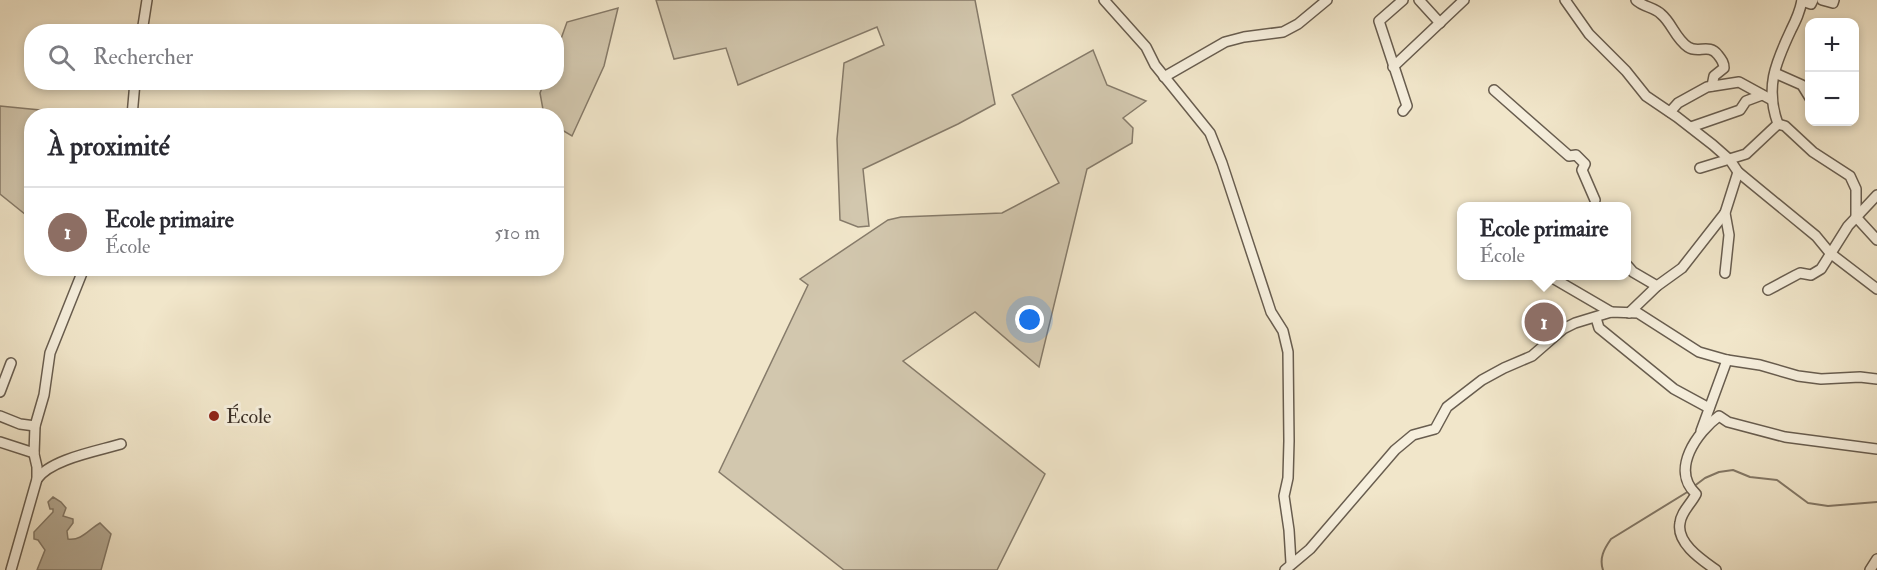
<!DOCTYPE html>
<html lang="fr">
<head>
<meta charset="utf-8">
<style>
	:root { --surface:#fff; --page:#f7f7f7; --text:#2b2b33; --muted:#7c7c81; --line:#e1e1e2; --accent:#8f2418 }
	body { margin:0; font-family:"IM FELL Double Pica",serif; background:var(--page); color:var(--text) }
	.controls { position:absolute; right:18px; top:18px; display:grid; overflow:hidden; border-radius:12px; box-shadow:0 3px 9px #0003 }
	.controls button { width:54px; height:54px; display:grid; place-items:center; padding:0; border:0; border-bottom:2px solid var(--line); background:var(--surface); color:var(--text); font:30px sans-serif }
	.you { position:absolute; left:1030px; top:320px; width:21px; height:21px; margin:-15px; border:4px solid #fff; border-radius:50%; background:#1a73e8; box-shadow:0 0 0 9px #1a73e833 }
	.badge { display:grid; place-items:center; width:39px; height:39px; border-radius:50%; background:var(--accent); color:#fff; font-size:20px; font-weight:700 }
	.pin { position:absolute; translate:-50% -50%; border:3px solid #fff; box-shadow:0 2px 6px #0006 }
	.popup { position:absolute; left:1457px; top:202px; width:174px; height:78px; box-sizing:border-box; display:grid; place-content:center; border-radius:12px; background:var(--surface); filter:drop-shadow(0 2px 4px #0005); font-size:20px; white-space:nowrap; color:var(--muted) }
	.popup b { font-size:22px; color:var(--text) }
	.popup::after { content:''; position:absolute; left:50%; top:100%; margin-left:-12px; border:12px solid transparent; border-top-color:var(--surface) }
	.list { margin:0; padding:0; list-style:none }
	h2 { display:flex; justify-content:space-between; align-items:center; height:78px; margin:0; padding:0 24px; font-size:26px }
	h2 small { font-size:20px; font-weight:400; color:var(--muted) }
	.list li { display:grid; grid-template-columns:39px 1fr auto; gap:18px; align-items:center; box-sizing:border-box; height:90px; padding:0 24px; border-top:2px solid var(--line) }
	.list b { display:block; font-size:22px; white-space:nowrap }
	.list p { margin:0; font-size:20px; white-space:nowrap; color:var(--muted) }
	.list em { font-size:20px; font-style:normal; color:var(--muted) }
	.icon { flex:none; width:33px; height:33px; fill:none; stroke:currentColor; stroke-width:2; stroke-linecap:round; stroke-linejoin:round }
	.map { position:relative; flex:none; width:1877px; height:570px; overflow:hidden }
	.search { position:absolute; background:var(--surface); box-shadow:0 3px 9px #0003; left:24px; top:24px; width:540px; height:66px; display:flex; align-items:center; gap:15px; box-sizing:border-box; padding:0 21px; border-radius:24px; color:var(--muted); font-size:22px }
	.panel { position:absolute; background:var(--surface); box-shadow:0 3px 9px #0003; left:24px; top:108px; width:540px; height:168px; border-radius:24px }
	.map>svg:first-child { display:block }
</style>
</head>
<body>
<div class="map">
<svg width="1877" height="570" viewBox="0 0 1877 570">
	<rect width="100%" height="100%" fill="#f1e6ca"/>
	<filter id="stains"><feTurbulence type="fractalNoise" baseFrequency=".00333" numOctaves="4"/><feColorMatrix values="0 0 0 0 .2 0 0 0 0 .09 0 0 0 0 .02 0 0 0 .5 -.17"/></filter>
	<radialGradient id="worn" r=".72"><stop offset=".6" stop-color="#630" stop-opacity="0"/><stop offset="1" stop-color="#630" stop-opacity=".3"/></radialGradient>
	<!-- green -->
	<g fill="#d2c7ae" stroke="#867b6a" stroke-width="1.5">
		<polygon points="656,0 975,0 995,104 958,124 863,169 869,226 858,227 840,220 837,139 844,63 884,45 877,27 738,85 726,48 674,59"/>
		<polygon points="618,8 604,66 572,136 557,127 556,116 544,115 540,93 544,83 556,82 557,50 567,22"/>
		<polygon points="1093,50 1107,85 1146,101 1123,118 1133,128 1132,143 1087,169 1039,367 975,312 903,361 1045,474 997,570 844,570 719,472 808,285 800,279 888,220 901,217 1002,213 1059,183 1012,95"/>
		<polygon points="0,106 40,110 41,115 32,116 31,219 0,194"/>
	</g>
	<!-- water -->
	<path fill="#b3a892" stroke="#837867" stroke-width="1.5" d="M53 497 61 502 66 508 63 516 73 519V523L67 531 68 539C82 541 89 529 100 523L111 534 101 570H37L45 550 38 540 34 539V532L53 512V509H50L48 502Z"/>
	<g fill="none" stroke-linecap="round" stroke-linejoin="round">
		<!-- stream -->
		<g stroke="#837867" stroke-width="2">
			<polyline points="1693,487 1705,478 1719,472 1733,470 1750,477 1777,480 1808,503 1828,506 1877,502"/>
			<path d="M1603 570C1599 558 1604 549 1611 539L1689 491"/>
		</g>
		<!-- minor casing -->
		<g stroke="#685d4f" stroke-width="12">
			<g id="minor">
				<polyline points="1104,0 1146,47 1155,65 1210,133 1222,163 1271,312 1283,331 1288,352 1289,441 1288,478 1284,496 1289,530 1291,563"/>
				<polyline points="1419,0 1440,23"/>
				<polyline points="1565,0 1589,34 1626,71 1646,96 1677,117 1713,145 1730,160 1738,172 1816,236 1830,253 1877,289"/>
				<path d="M1636 0C1643 7 1654 7 1661 14 1672 23 1675 38 1688 47 1698 54 1709 43 1718 55 1722 60 1724 63 1724 68L1714 76 1712 86"/>
				<polyline points="1822,0 1833,3 1834,0"/>
				<polyline points="1802,1 1811,4 1813,0"/>
				<polyline points="142,32 147,0"/>
				<polyline points="1393,67 1464,0"/>
				<polyline points="1775,73 1802,85 1810,98"/>
				<polyline points="1164,77 1225,42 1244,37 1283,32 1298,24 1327,0"/>
				<polyline points="1494,90 1569,156 1576,155 1585,164 1582,170 1595,200"/>
				<polyline points="1403,111 1407,106 1379,21 1403,0"/>
				<polyline points="1670,112 1678,103 1707,87 1739,82 1772,100"/>
				<polyline points="132,116 135,82"/>
				<polyline points="1778,124 1785,126 1813,152 1850,176 1856,189 1856,217 1877,240"/>
				<polyline points="1691,127 1740,110 1746,101 1762,95"/>
				<path d="M1700 168 1746 154 1778 124C1765 88 1775 64 1791 30 1796 20 1800 12 1802 0"/>
				<polyline points="1626,264 1633,272 1657,286"/>
				<polyline points="1725,273 1729,235 1725,213 1738,172"/>
				<polyline points="1551,277 1611,312"/>
				<polyline points="1768,290 1796,275 1800,273 1811,275 1821,269 1848,226 1877,195"/>
				<polyline points="1629,313 1657,286 1682,268 1725,213"/>
				<polyline points="1596,318 1599,328 1674,389 1709,408"/>
				<polyline points="0,392 11,363"/>
				<polyline points="0,416 20,424 35,426"/>
				<polyline points="1701,431 1727,360"/>
				<polyline points="0,442 34,453"/>
				<path d="M37 479C51 459 98 451 121 444"/>
				<polyline points="11,570 37,479 37,467 34,454 35,426 44,395 50,353 84,268"/>
				<polyline points="1285,570 1310,549 1395,450 1413,435 1435,429 1447,407 1482,380 1504,368 1532,356 1563,329 1575,323 1611,312 1638,313 1699,352 1727,360 1760,365 1798,376 1821,379 1860,377 1877,379"/>
				<path d="M1716 570C1702 560 1676 543 1680 523 1681 512 1691 504 1696 494 1670 470 1697 432 1719 416L1728 422 1785 437 1877 449"/>
				<polyline points="1870,570 1877,559"/>
			</g>
		</g>
		<!-- minor -->
		<use href="#minor" stroke="#f6efdd" stroke-width="9"/>
	</g>
	<!-- markers -->
	<circle fill="#8f2418" stroke="#f6efdd" stroke-width="2" cx="214" cy="416" r="6"/>
	<g text-anchor="middle" dominant-baseline="central" stroke-width="6" stroke-linejoin="round" paint-order="stroke">
		<!-- poi labels -->
		<g font-size="20" fill="#3a2f26" stroke="#f6efdd" text-anchor="start">
			<text x="226" y="416">École</text>
		</g>
	</g>
	<rect width="100%" height="100%" filter="url(#stains)"/>
	<rect width="100%" height="100%" fill="url(#worn)"/>
</svg>
<div class="controls">
<button>+</button>
<button>−</button>
</div>
<div class="you"></div>
<div class="pin badge" style="left:1544px;top:322px;background:#8d6e63">1</div>
<div class="popup"><b>Ecole primaire</b>École</div>
<div class="search"><svg class="icon" aria-label="search" viewBox="0 0 24 24"><circle cx="10" cy="10" r="6"/><path d="M15 15l6 6"/></svg>Rechercher</div>
<section class="panel">
<h2>À proximité<small></small></h2>
<ul class="list">
<li><span class="badge" style="background:#8d6e63">1</span><div><b>Ecole primaire</b><p>École</p></div><em>510 m</em></li>
</ul>
</section>
</div>
</body>
</html>
